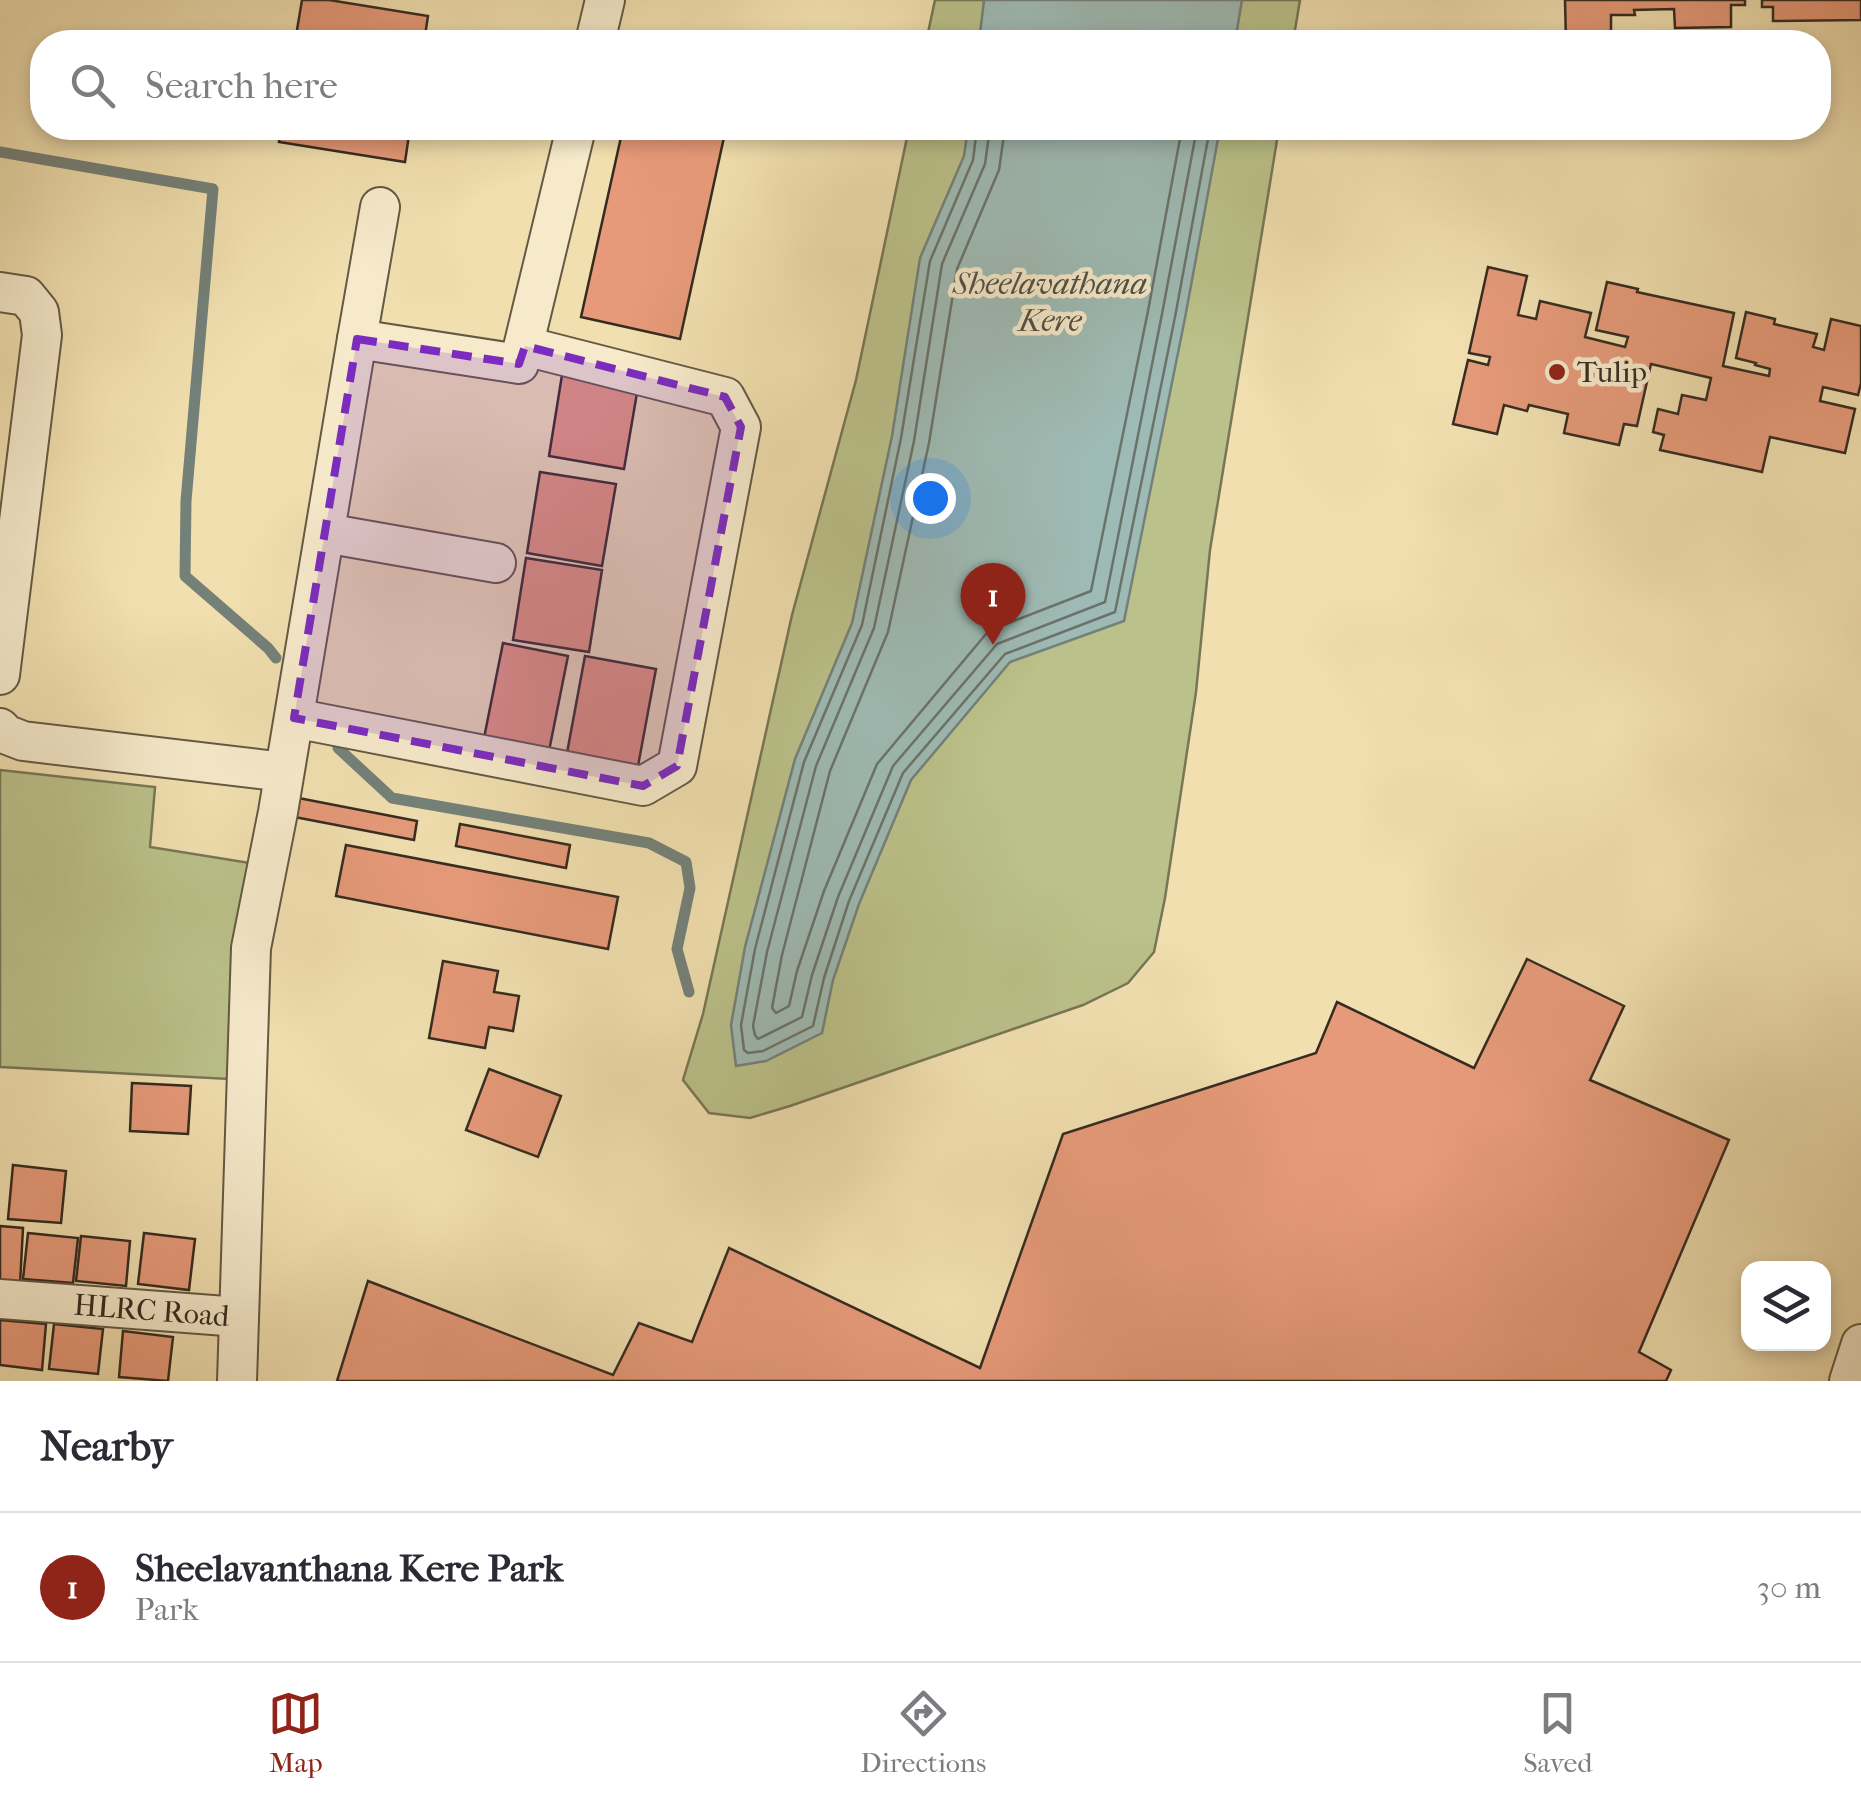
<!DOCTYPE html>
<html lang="en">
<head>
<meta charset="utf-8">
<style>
	:root { --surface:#fff; --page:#f7f7f7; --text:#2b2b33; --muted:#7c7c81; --line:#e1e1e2; --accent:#8f2418 }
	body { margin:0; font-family:"IM FELL French Canon",serif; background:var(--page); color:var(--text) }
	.controls { position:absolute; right:30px; bottom:30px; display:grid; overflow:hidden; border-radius:20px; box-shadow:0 5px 15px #0003 }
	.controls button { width:90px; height:90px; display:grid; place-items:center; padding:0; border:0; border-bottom:2px solid var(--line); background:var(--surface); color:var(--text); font:50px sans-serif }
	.you { position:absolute; left:930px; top:498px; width:35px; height:35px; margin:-25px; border:8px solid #fff; border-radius:50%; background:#1a73e8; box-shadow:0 0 0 15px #1a73e833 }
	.badge { display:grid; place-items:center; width:65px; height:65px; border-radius:50%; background:var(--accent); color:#fff; font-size:32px; font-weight:700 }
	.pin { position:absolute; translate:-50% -82px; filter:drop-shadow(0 2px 5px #0008) }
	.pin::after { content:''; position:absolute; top:52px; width:35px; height:30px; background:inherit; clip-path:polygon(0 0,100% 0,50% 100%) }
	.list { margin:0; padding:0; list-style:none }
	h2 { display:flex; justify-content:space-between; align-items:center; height:130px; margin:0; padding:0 40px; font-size:42px }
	h2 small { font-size:32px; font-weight:400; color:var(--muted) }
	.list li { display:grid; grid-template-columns:65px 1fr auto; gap:30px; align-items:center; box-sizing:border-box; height:150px; padding:0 40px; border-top:2px solid var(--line) }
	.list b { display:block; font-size:38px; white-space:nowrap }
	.list p { margin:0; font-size:32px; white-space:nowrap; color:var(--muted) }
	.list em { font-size:32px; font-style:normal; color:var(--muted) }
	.icon { flex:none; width:55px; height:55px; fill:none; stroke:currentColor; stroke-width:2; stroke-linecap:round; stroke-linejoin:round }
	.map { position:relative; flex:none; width:1861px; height:1381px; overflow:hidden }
	.search { position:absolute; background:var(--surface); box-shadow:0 5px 15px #0003; left:30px; right:30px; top:30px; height:110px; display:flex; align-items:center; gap:25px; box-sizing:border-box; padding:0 35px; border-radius:40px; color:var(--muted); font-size:38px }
	.sheet { height:280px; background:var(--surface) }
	nav { display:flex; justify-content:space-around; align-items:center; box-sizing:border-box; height:140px; border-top:2px solid var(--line); background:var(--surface); font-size:28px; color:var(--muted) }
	nav a { display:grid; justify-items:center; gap:5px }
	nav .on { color:var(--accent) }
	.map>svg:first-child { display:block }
</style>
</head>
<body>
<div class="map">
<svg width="1861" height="1381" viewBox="0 0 1861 1381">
	<rect width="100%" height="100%" fill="#f1dfaf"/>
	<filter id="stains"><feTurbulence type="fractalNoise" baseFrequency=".002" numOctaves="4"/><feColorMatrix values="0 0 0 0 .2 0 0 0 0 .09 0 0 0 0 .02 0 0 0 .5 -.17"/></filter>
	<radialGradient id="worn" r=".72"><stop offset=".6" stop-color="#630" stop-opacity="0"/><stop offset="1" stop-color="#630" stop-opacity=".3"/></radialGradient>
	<!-- green -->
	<g fill="#bbc18a" stroke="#787656" stroke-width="2.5">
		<polygon points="935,0 1300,0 1293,42 926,42"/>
		<polygon points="909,128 1279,128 1210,550 1196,692 1165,898 1154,952 1128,983 1083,1005 790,1106 750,1118 709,1113 683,1080 703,1014 792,615 856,380"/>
		<polygon points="0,770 155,787 150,847 250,863 229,1079 0,1067"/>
	</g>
	<!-- water -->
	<g fill="#9ebab4" stroke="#748179" stroke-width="2.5">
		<polygon points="984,0 1242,0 1235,42 979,42"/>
		<polygon points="968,128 1220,128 1185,318 1124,621 1010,662 911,780 859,904 833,980 822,1033 766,1061 736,1066 731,1025 745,947 795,759 852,623 892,436 920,258 964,156"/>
	</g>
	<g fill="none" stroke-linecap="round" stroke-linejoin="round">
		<!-- shore -->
		<g stroke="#6a736a" stroke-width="2.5">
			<polyline points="977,128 973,160 930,261 901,438 862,625 804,762 755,949 741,1025 744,1050 748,1053 763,1051 813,1026 824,978 849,901 903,773 1005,654 1115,612 1175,317 1210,128"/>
			<polyline points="990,128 985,164 942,264 914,441 874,628 816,766 767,952 753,1026 755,1035 758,1039 802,1017 812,975 838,897 893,766 997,644 1105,602 1162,314 1197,128"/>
			<polyline points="1005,128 999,170 957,269 929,443 888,632 830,771 782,955 772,1008 776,1013 789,1006 797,971 824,891 877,764 986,634 996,628 1091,591 1148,311 1182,128"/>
		</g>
		<!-- stream -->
		<g stroke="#748179" stroke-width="11">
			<polyline points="0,152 213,189 186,501 185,576 268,648 276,658"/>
			<polyline points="338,748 392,798 649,843 686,862 690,888 677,949 689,992"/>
		</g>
	</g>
	<!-- building -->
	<g fill="#e69a79" stroke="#352c21" stroke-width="2.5">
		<polygon points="302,0 329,0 428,16 424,42 295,42"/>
		<polygon points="1565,0 1745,0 1745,5 1731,5 1731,27 1675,28 1674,9 1634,10 1635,15 1611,15 1611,42 1566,42"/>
		<polygon points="1762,0 1861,0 1861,20 1773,21 1773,7 1762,7"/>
		<polygon points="281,128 410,128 405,162 279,142"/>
		<polygon points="623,128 726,128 680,339 581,317"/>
		<polygon points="1488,267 1527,276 1518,315 1536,319 1540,301 1591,313 1585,337 1625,347 1628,337 1596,330 1607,282 1638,289 1637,292 1734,313 1723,366 1769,376 1770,369 1755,365 1756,363 1736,358 1746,312 1775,319 1774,324 1817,334 1813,347 1824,350 1831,319 1861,326 1861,383 1858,395 1823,387 1820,401 1855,409 1845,453 1770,437 1762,472 1660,450 1664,435 1653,432 1658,409 1678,414 1682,395 1706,400 1711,378 1651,364 1637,426 1624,424 1619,445 1564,433 1568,414 1529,405 1527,411 1504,405 1497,434 1453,424 1468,360 1488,365 1490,357 1469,353"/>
		<polygon points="562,375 638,387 624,469 549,456"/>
		<polygon points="540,472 616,484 602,566 527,553"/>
		<polygon points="526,558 602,570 589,652 513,640"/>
		<polygon points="503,643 568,656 549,751 484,738"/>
		<polygon points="585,656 656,669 638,766 567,753"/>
		<polygon points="283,795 417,821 414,840 279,814"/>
		<polygon points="460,824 570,845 566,868 456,846"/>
		<polygon points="346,845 618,897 608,949 336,896"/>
		<polygon points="1527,959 1624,1006 1590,1080 1729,1140 1639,1352 1671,1370 1666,1381 337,1381 368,1281 613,1375 639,1323 692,1342 729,1248 980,1368 1063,1134 1316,1053 1337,1002 1474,1068"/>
		<polygon points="443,961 498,971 494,992 519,996 513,1031 489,1027 485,1048 429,1038"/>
		<polygon points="489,1069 561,1096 538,1157 466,1130"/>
		<polygon points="132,1083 191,1086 188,1134 130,1131"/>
		<polygon points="13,1165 66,1171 61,1223 8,1219"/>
		<polygon points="0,1226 23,1228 20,1284 0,1283"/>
		<polygon points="28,1233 78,1238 73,1283 23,1279"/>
		<polygon points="144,1233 195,1239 189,1290 138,1284"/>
		<polygon points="81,1236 130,1241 126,1286 76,1281"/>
		<polygon points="0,1320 46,1324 42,1370 0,1365"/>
		<polygon points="54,1324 103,1329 98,1374 49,1369"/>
		<polygon points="123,1331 173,1337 168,1381 119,1377"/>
	</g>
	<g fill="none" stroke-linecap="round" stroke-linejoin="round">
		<!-- minor casing -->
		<g stroke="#645944" stroke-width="42">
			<g id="minor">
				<polyline points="595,42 605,0"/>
				<polyline points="0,292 26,296 39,312 42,335 0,675"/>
				<polyline points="357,339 380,207"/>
				<polyline points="325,533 496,563"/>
				<polyline points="294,718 643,786 677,766 741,427 725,397 525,346"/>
				<polyline points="0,728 5,734 23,741 284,772"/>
				<path id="s1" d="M0 1299 239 1317"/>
				<polyline points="237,1381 251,948 278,812 357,339 519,364 576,128"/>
				<polyline points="1849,1381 1861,1344"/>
			</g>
		</g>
		<!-- minor -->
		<use href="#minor" stroke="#f6eacb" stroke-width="38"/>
	</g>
	<!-- marked area -->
	<path fill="#7b2cbf" fill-opacity="0.2" stroke="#7b2cbf" stroke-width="8" stroke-dasharray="20 12" stroke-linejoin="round" d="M357 339 519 364 525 346 725 397 741 427 677 766 643 786 294 718Z"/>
	<!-- markers -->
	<circle fill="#8f2418" stroke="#f6eacb" stroke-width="4" cx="1557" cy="372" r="10"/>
	<g text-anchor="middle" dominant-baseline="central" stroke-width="9" stroke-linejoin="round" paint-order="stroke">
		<!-- poi labels -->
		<g font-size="30" fill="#352c21" stroke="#f6eacb" text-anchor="start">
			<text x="1577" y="372">Tulip</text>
		</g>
		<!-- street labels -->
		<g font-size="30" fill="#352c21" stroke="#f6eacb">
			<text stroke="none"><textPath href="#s1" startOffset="152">HLRC Road</textPath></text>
		</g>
		<!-- water labels -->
		<g font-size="32" font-style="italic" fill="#4f5046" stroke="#f6eacb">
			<text x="1050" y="283">Sheelavathana<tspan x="1050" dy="37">Kere</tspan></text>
		</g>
	</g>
	<rect width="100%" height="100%" filter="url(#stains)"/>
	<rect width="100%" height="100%" fill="url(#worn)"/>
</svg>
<div class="controls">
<button><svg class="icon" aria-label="layers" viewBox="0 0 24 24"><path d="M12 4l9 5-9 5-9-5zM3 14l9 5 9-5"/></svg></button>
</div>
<div class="you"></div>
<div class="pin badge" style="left:993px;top:645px">1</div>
<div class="search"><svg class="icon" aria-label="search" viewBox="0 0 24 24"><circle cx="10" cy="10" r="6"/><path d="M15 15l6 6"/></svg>Search here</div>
</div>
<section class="sheet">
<h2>Nearby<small></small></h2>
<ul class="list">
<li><span class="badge">1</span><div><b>Sheelavanthana Kere Park</b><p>Park</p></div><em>30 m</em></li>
</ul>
</section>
<nav>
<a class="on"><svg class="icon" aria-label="map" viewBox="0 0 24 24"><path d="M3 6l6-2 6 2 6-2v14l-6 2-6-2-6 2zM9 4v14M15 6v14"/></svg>Map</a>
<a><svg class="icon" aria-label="directions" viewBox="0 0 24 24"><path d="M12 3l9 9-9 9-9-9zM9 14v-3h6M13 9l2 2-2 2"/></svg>Directions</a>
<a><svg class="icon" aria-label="saved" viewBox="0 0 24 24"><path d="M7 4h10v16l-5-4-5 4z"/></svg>Saved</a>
</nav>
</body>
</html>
